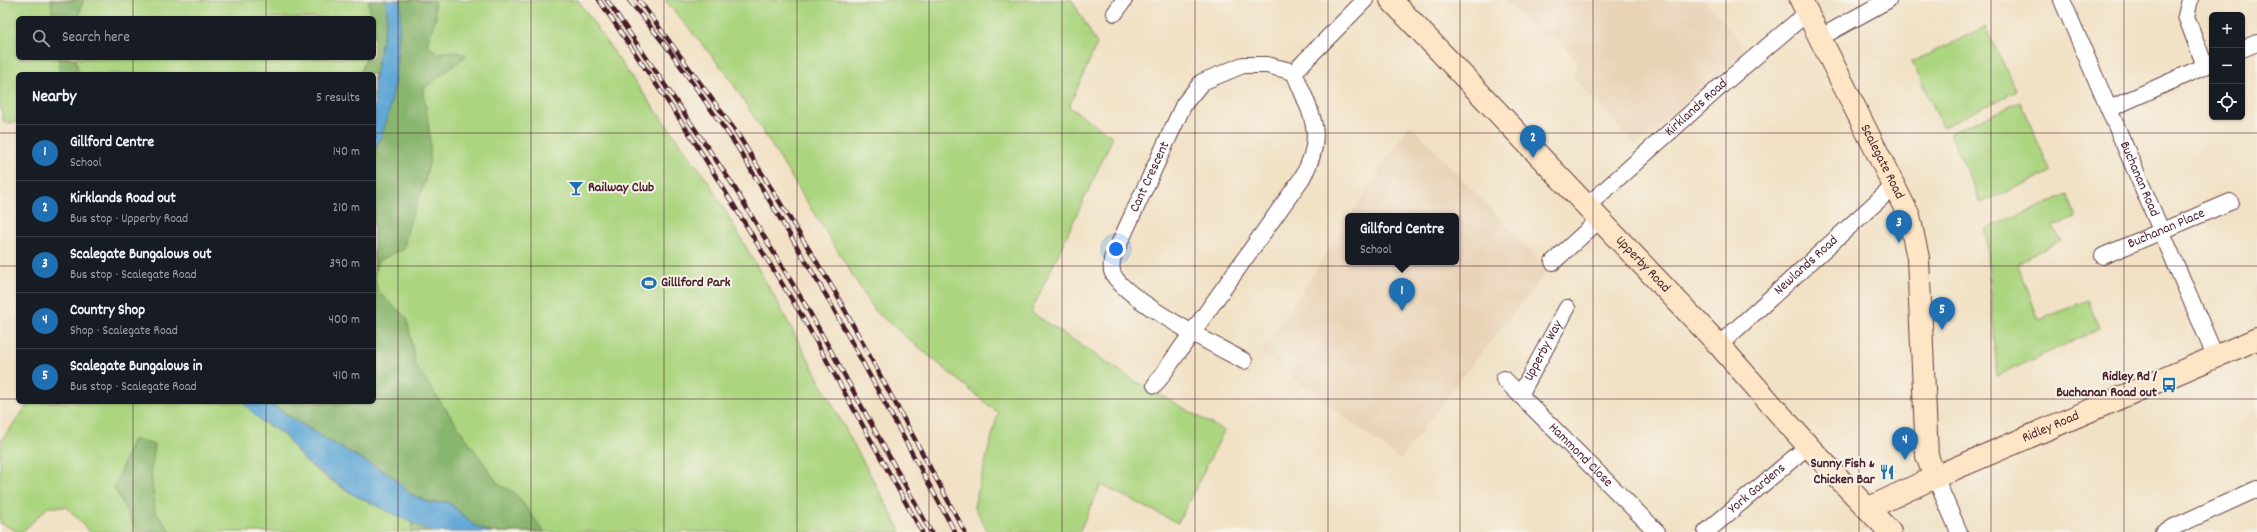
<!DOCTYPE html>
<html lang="en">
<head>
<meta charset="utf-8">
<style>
	:root { --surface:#171b24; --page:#242831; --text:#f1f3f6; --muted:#9ea1a6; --line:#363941; --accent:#1f6fb2 }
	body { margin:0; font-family:Dekko,sans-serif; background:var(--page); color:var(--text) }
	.controls { position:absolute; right:12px; top:12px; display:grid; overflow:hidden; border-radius:6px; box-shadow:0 1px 3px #0004 }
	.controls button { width:36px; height:36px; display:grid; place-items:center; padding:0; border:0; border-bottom:1px solid var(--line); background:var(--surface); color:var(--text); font:20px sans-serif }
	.you { position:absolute; left:1116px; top:249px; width:14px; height:14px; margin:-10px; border:3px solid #fff; border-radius:50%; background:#1a73e8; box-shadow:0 0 0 6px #1a73e833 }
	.badge { display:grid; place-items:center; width:26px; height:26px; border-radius:50%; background:var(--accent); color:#fff; font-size:13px; font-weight:700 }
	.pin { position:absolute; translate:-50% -33px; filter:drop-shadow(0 1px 2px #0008) }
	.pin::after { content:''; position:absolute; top:21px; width:14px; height:12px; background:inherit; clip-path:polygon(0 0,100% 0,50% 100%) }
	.popup { position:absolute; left:1345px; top:213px; width:114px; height:52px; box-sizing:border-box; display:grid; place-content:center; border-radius:6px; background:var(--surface); filter:drop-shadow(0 1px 3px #0005); font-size:13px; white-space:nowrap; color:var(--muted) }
	.popup b { font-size:15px; color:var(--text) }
	.popup::after { content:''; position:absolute; left:50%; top:100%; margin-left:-8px; border:8px solid transparent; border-top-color:var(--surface) }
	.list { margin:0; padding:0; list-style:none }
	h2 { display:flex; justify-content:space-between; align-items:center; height:52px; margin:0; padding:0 16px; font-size:17px }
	h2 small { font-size:13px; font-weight:400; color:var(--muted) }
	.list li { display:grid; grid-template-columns:26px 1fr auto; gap:12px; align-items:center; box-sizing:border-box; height:56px; padding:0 16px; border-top:1px solid var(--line) }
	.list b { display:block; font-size:15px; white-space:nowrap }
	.list p { margin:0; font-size:13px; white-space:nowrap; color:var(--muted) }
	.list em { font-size:13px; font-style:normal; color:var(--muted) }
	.icon { flex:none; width:22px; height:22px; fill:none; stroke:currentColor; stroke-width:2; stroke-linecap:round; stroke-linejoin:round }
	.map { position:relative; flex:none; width:2257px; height:532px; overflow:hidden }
	.search { position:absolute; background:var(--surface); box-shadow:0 1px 3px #0004; left:16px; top:16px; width:360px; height:44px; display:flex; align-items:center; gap:10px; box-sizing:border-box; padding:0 14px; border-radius:6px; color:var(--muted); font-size:15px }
	.panel { position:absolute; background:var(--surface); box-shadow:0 1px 3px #0004; left:16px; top:72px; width:360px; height:332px; border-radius:6px }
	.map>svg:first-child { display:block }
</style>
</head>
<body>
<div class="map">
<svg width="2257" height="532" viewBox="0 0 2257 532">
	<rect width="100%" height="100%" fill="#f7f3e8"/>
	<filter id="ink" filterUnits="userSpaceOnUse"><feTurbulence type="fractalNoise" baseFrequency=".025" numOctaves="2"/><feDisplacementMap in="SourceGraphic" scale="8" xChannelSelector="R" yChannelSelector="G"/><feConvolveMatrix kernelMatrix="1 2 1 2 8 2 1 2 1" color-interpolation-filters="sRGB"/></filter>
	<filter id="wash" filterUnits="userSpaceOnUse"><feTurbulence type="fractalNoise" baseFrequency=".012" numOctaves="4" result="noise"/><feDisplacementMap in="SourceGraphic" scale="16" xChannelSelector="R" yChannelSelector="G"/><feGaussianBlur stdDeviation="0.9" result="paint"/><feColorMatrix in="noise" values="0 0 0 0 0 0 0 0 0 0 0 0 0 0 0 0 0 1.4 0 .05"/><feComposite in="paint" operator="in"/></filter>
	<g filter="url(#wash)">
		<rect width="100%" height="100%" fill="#f1e1c5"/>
		<!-- built -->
		<g fill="#e9d3b7">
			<polygon points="1505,0 1705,0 1748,50 1637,146 1572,76 1579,62 1554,36 1543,37"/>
			<polygon points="1410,124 1548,270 1471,366 1400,460 1262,353 1348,220 1348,262 1456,262 1456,216 1350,216"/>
		</g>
		<!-- green -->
		<g fill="#acd580" stroke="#7b7a56" fill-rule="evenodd">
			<path d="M0 0H386L374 81V74H18V122L4 123 0 106ZM18 18H374V58H18Z"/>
			<polygon points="401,0 578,0 628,73 708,181 774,296 901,532 490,532 448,502 267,402 374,402 374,151 380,140 401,11"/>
			<polygon points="665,0 1072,0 1097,44 1069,107 1113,137 1031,312 1132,379 1224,431 1178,523 1101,485 1079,532 988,532 974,506 998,413 875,311 727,74"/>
			<polygon points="1985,27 2017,91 1943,127 1912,62"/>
			<polygon points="2020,102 2051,172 1981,203 1950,133"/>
			<polygon points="2068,194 2076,218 2053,226 2061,241 2017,263 2039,320 2088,300 2099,329 1997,376 1986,229"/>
			<polygon points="30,402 242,402 261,421 283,434 306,462 328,479 354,495 432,532 90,532 67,507 48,507 22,532 19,532 0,523 0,442"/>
		</g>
		<!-- forest -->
		<g fill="#89b66e" stroke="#6a6a4c">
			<polygon points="51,0 83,0 79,18 53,18"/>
			<polygon points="369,0 386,0 388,16 374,81 374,74 360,74 366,58 374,58 374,18 370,18"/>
			<path d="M401 0H434L436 17 427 45 437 53 454 51 467 55 423 89C426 112 433 140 429 163 424 193 407 219 404 249L378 261 374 273 378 292 407 318 416 367 499 485 514 492 545 532H490L475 526 448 502 431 503 410 494 392 476 322 437 267 402H374V151L380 140 397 50Z"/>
			<polygon points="58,58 75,58 79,74 60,74"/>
			<polygon points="133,439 155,445 151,471 155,512 171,532 137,532 114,487"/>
			<polygon points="413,522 432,532 410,532"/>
		</g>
		<!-- water -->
		<g fill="#61a8d7" stroke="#566481">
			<path d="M386 0H401V11C396 57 397 110 374 151V81L387 16Z"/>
			<polygon points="242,402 267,402 322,437 392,476 410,494 431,503 448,502 475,526 490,532 432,532 354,495 306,462 283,434 261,421"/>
		</g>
	</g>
	<g filter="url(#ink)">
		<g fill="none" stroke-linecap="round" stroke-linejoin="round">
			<!-- street casing -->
			<g stroke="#633c42" stroke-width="18">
				<g id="street">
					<path id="s1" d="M2062 0 2216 358"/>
					<polyline points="2190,0 2186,16 2205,66"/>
					<polyline points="1115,13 1124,0"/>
					<polyline points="1821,37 1888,0"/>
					<polyline points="2242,49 2257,43"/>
					<polyline points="1294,72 1365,0"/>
					<polyline points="2109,109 2212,63"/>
					<path id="s2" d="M1587 206 1722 85 1808 12"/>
					<path id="s3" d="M2103 256 2230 202"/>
					<polyline points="1553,262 1600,219"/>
					<path id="s4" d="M1719 345 1894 186"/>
					<path id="s5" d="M1244 361C1218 347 1118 296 1112 271 1111 267 1112 262 1112 259L1184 104 1202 82 1243 65H1267L1294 72"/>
					<path id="s6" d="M1504 379 1657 532"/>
					<path d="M1155 385 1302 178C1327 134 1311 115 1294 72"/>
					<path id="s7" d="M1520 395 1567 308"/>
					<polyline points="1935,477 1959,532"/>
					<path id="s8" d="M1706 532 1808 446"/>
					<polyline points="2163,532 2257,489"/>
				</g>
			</g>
			<!-- secondary casing -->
			<g stroke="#633c42" stroke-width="24">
				<g id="secondary">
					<path id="s9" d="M1391 0 1719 345 1808 446 1890 532"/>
					<path id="s10" d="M1801 0 1909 216 1918 258 1927 456 1935 477"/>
					<path id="s11" d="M1869 508 1935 477 2257 339"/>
				</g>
			</g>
			<!-- street -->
			<use href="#street" stroke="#fff" stroke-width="16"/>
			<!-- secondary -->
			<use href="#secondary" stroke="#fde5c5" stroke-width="22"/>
			<!-- rail casing -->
			<g stroke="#4a1f2b" stroke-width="4.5">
				<g id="rail">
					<polyline points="599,0 691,136 802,316 922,532"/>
					<polyline points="607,0 731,182 809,311 931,532"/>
					<polyline points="629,0 670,51 738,148 827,297 955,532"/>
					<polyline points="639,0 737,133 834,290 965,532"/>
				</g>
			</g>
			<!-- rail -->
			<use href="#rail" stroke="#f7f3e8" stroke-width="3" stroke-dasharray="9" stroke-linecap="butt"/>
		</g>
	</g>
	<!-- grid -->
	<path fill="none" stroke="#4a1f2b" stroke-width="1" stroke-opacity="0.55" d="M133 0V18M266 0V18M398 0V532M531 0V532M664 0V532M797 0V532M929 0V532M1062 0V532M1195 0V532M1328 0V532M1460 0V532M1593 0V532M1726 0V532M1859 0V532M1991 0V532M2124 0V532M133 58V74M266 58V74M0 133H18M374 133H2257M0 266H18M374 266H2257M0 399H18M374 399H2257M133 402V532M266 402V532"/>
	<!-- icons -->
	<defs>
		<g id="bar-bare" transform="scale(1.2)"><path d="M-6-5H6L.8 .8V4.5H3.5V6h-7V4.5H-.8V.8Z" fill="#1f6fb2" stroke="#f7f3e8" stroke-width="2.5" paint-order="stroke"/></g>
		<g id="stadium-bare" transform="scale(1.2)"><path d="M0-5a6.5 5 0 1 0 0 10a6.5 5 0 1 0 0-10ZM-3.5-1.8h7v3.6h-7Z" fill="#1f6fb2" stroke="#f7f3e8" stroke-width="2.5" paint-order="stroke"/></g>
		<g id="bus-bare" transform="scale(1.2)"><path d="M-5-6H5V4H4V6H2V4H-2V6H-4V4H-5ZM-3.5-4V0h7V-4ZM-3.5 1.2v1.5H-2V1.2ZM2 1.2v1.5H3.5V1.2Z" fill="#1f6fb2" stroke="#f7f3e8" stroke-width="2.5" paint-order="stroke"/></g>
		<g id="restaurant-bare" transform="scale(1.2)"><path d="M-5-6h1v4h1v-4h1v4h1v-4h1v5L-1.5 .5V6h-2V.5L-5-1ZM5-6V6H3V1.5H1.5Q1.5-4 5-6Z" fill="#1f6fb2" stroke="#f7f3e8" stroke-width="2.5" paint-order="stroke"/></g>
	</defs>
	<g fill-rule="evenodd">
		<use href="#bar-bare" x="576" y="188"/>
		<use href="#stadium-bare" x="649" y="283"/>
		<use href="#bus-bare" x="2169" y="385"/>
		<use href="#restaurant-bare" x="1887" y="472"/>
	</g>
	<g text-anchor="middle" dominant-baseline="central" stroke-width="4" stroke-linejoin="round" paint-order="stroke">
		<!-- street labels -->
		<g font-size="14" fill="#4a1f2b" stroke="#f7f3e8">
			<text stroke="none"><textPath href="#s2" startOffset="147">Kirklands Road</textPath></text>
			<text stroke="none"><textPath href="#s10" startOffset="181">Scalegate Road</textPath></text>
			<text stroke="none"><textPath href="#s5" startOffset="264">Cant Crescent</textPath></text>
			<text stroke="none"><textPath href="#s1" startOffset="195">Buchanan Road</textPath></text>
			<text stroke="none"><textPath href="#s3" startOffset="69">Buchanan Place</textPath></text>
			<text stroke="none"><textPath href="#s9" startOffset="365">Upperby Road</textPath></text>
			<text stroke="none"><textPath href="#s4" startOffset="118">Newlands Road</textPath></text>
			<text stroke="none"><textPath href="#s7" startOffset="50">Upperby Way</textPath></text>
			<text stroke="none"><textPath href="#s11" startOffset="199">Ridley Road</textPath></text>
			<text stroke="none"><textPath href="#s6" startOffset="108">Hammond Close</textPath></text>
			<text stroke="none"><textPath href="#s8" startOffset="67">York Gardens</textPath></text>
		</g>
		<!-- poi labels -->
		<g font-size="14" font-weight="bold" fill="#4a1f2b" stroke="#f7f3e8" text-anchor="start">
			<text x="588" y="188">Railway Club</text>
			<text x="661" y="283">Gilllford Park</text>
			<text x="2157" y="377" text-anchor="end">Ridley Rd /<tspan x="2157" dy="16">Buchanan Road out</tspan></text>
			<text x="1875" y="464" text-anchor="end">Sunny Fish &amp;<tspan x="1875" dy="16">Chicken Bar</tspan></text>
		</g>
	</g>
</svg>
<div class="controls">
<button>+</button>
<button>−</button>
<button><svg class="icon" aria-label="locate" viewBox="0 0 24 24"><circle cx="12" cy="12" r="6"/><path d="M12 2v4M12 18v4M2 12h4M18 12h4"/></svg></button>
</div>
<div class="you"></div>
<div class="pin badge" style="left:1402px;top:311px">1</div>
<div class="popup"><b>Gillford Centre</b>School</div>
<div class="pin badge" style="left:1533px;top:158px">2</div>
<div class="pin badge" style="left:1899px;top:243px">3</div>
<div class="pin badge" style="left:1905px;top:460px">4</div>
<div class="pin badge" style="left:1942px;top:330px">5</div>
<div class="search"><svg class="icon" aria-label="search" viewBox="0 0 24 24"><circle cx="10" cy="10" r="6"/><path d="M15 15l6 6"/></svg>Search here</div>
<section class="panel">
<h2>Nearby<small>5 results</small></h2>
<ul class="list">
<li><span class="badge">1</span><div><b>Gillford Centre</b><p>School</p></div><em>140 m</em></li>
<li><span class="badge">2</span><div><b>Kirklands Road out</b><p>Bus stop · Upperby Road</p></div><em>210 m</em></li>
<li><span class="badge">3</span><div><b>Scalegate Bungalows out</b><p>Bus stop · Scalegate Road</p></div><em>390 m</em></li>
<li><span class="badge">4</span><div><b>Country Shop</b><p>Shop · Scalegate Road</p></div><em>400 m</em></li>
<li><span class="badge">5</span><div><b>Scalegate Bungalows in</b><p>Bus stop · Scalegate Road</p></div><em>410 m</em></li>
</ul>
</section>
</div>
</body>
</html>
